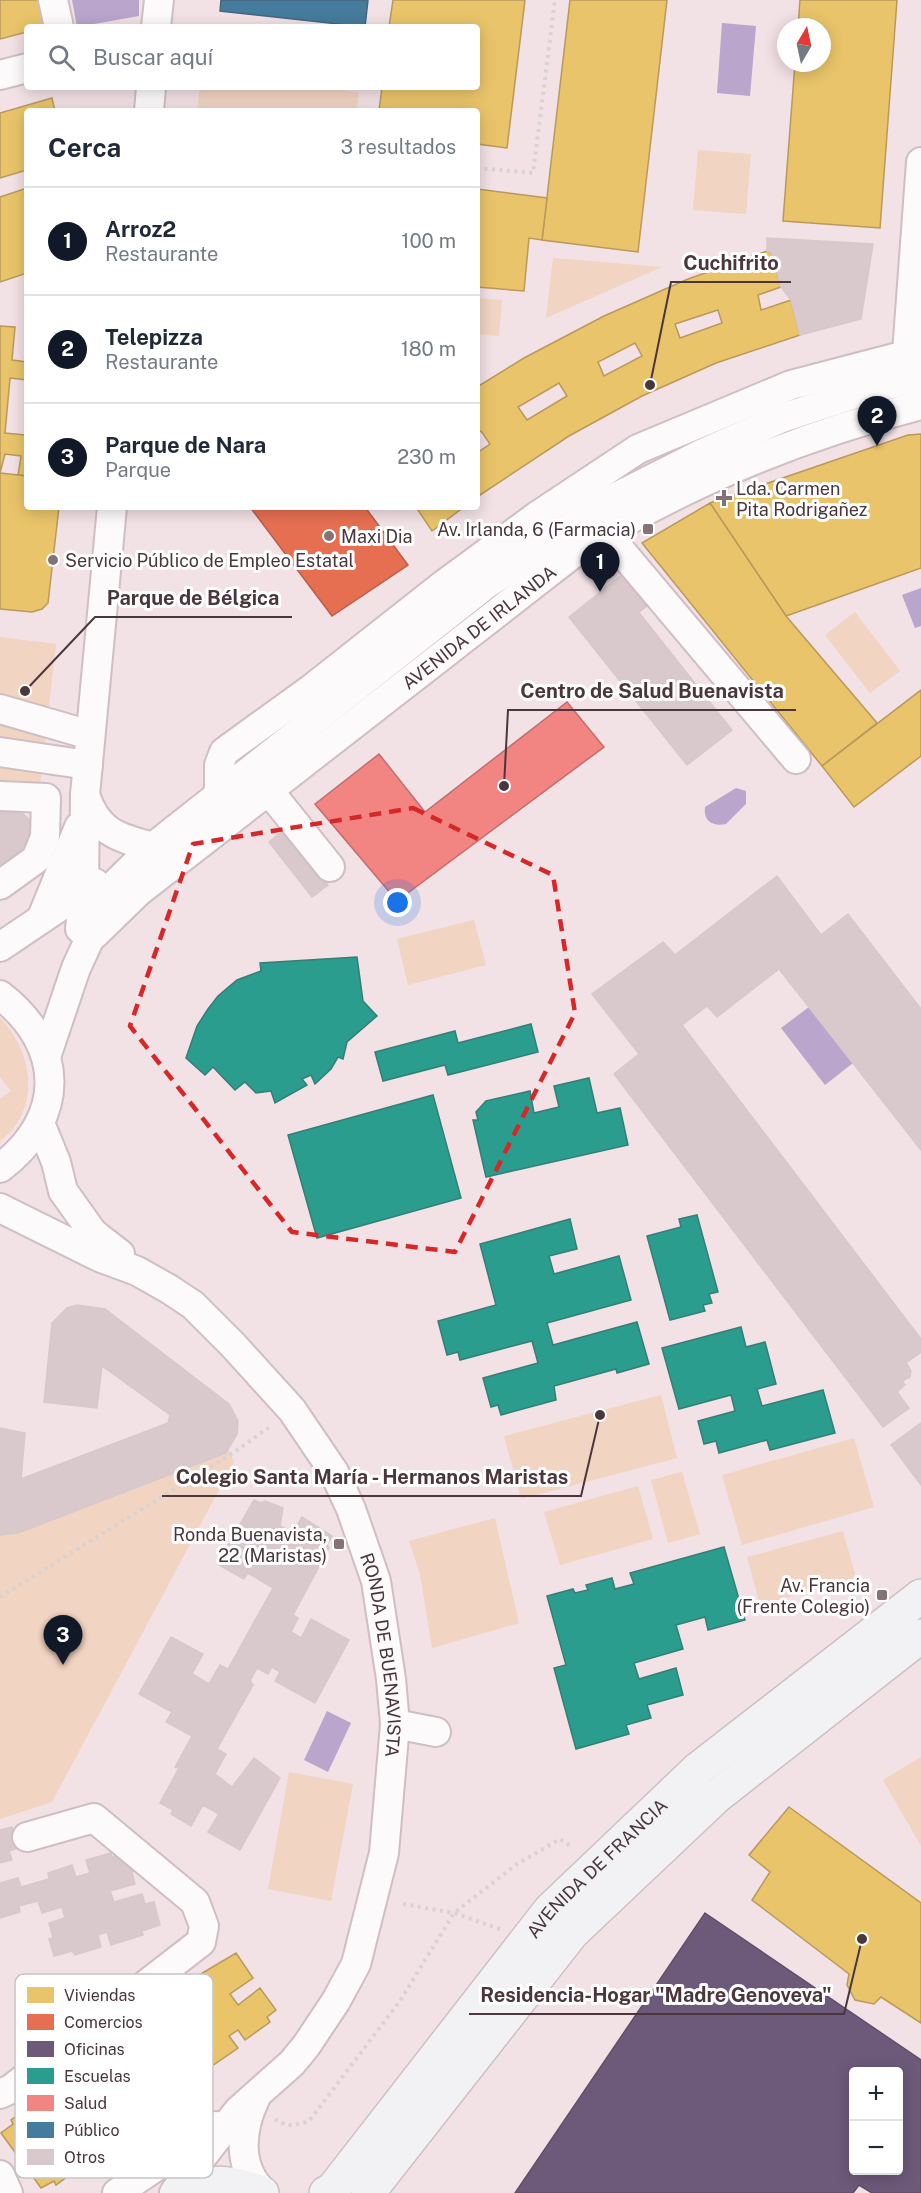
<!DOCTYPE html>
<html lang="es">
<head>
<meta charset="utf-8">
<style>
	:root { --surface:#fff; --page:#f6f6f7; --text:#1f2937; --muted:#747a83; --line:#e0e1e3; --accent:#111827 }
	body { margin:0; font-family:"Public Sans",sans-serif; background:var(--page); color:var(--text) }
	.controls { position:absolute; right:18px; bottom:18px; display:grid; overflow:hidden; border-radius:6px; box-shadow:0 3px 15px #0003 }
	.controls button { width:54px; height:54px; display:grid; place-items:center; padding:0; border:0; border-bottom:2px solid var(--line); background:var(--surface); color:var(--text); font:30px sans-serif }
	.compass { position:absolute; left:777px; top:18px; width:54px; height:54px; border-radius:50%; background:var(--surface); box-shadow:0 3px 15px #0003; rotate:9deg }
	.you { position:absolute; left:398px; top:903px; width:21px; height:21px; margin:-15px; border:4px solid #fff; border-radius:50%; background:#1a73e8; box-shadow:0 0 0 9px #1a73e833 }
	.badge { display:grid; place-items:center; width:39px; height:39px; border-radius:50%; background:var(--accent); color:#fff; font-size:20px; font-weight:700 }
	.pin { position:absolute; translate:-50% -50px; filter:drop-shadow(0 2px 3px #0008) }
	.pin::after { content:''; position:absolute; top:32px; width:21px; height:18px; background:inherit; clip-path:polygon(0 0,100% 0,50% 100%) }
	.list { margin:0; padding:0; list-style:none }
	h2 { display:flex; justify-content:space-between; align-items:center; height:78px; margin:0; padding:0 24px; font-size:26px }
	h2 small { font-size:20px; font-weight:400; color:var(--muted) }
	.list li { display:grid; grid-template-columns:39px 1fr auto; gap:18px; align-items:center; box-sizing:border-box; height:108px; padding:0 24px; border-top:2px solid var(--line) }
	.list b { display:block; font-size:22px; white-space:nowrap }
	.list p { margin:0; font-size:20px; white-space:nowrap; color:var(--muted) }
	.list em { font-size:20px; font-style:normal; color:var(--muted) }
	.icon { flex:none; width:33px; height:33px; fill:none; stroke:currentColor; stroke-width:2; stroke-linecap:round; stroke-linejoin:round }
	.map { position:relative; flex:none; width:921px; height:2193px; overflow:hidden }
	.search { position:absolute; background:var(--surface); box-shadow:0 3px 15px #0003; left:24px; top:24px; width:456px; height:66px; display:flex; align-items:center; gap:15px; box-sizing:border-box; padding:0 21px; border-radius:6px; color:var(--muted); font-size:22px }
	.panel { position:absolute; background:var(--surface); box-shadow:0 3px 15px #0003; left:24px; top:108px; width:456px; height:402px; border-radius:6px }
	.map>svg:first-child { display:block }
</style>
</head>
<body>
<div class="map">
<svg width="921" height="2193" viewBox="0 0 921 2193">
	<rect width="100%" height="100%" fill="#f2e1e5"/>
	<!-- green -->
	<g fill="#f1d4c2">
		<polygon points="200,87 315,87 359,92 357,111 197,111"/>
		<polygon points="698,150 751,154 746,214 693,210"/>
		<polygon points="553,258 662,267 546,318"/>
		<polygon points="477,298 502,300 499,336 477,334"/>
		<polygon points="855,612 900,671 870,693 825,635"/>
		<polygon points="0,637 56,644 40,786 0,781"/>
		<polygon points="474,920 486,965 408,985 397,939"/>
		<path d="M0 1018C33 1051 42 1110 0 1141V1099L11 1091 0 1077Z"/>
		<polygon points="661,1395 677,1458 521,1499 504,1436"/>
		<polygon points="854,1438 874,1507 742,1545 722,1475"/>
		<polygon points="225,1440 234,1462 52,1802 0,1819 0,1527"/>
		<polygon points="682,1472 700,1534 668,1543 651,1480"/>
		<polygon points="638,1486 653,1539 560,1565 544,1512"/>
		<polygon points="495,1518 519,1623 432,1648 420,1574 409,1541"/>
		<polygon points="843,1531 856,1578 760,1605 747,1557"/>
		<polygon points="921,1757 921,1846 883,1780"/>
		<polygon points="289,1772 353,1784 331,1901 268,1889"/>
	</g>
	<!-- water -->
	<g fill="#baa5cc">
		<polygon points="72,0 139,0 139,16 77,27"/>
		<polygon points="722,23 756,26 750,96 717,93"/>
		<polygon points="921,588 921,626 915,628 902,595"/>
		<path d="M736 788 746 791V804L726 824C713 827 703 821 705 807Z"/>
		<polygon points="809,1007 853,1063 825,1085 781,1028"/>
		<polygon points="327,1711 351,1723 328,1772 304,1760"/>
	</g>
	<!-- homes -->
	<g fill="#e9c46a" stroke="#b9995c" stroke-width="1.5" fill-rule="evenodd">
		<polygon points="0,0 38,0 45,27 27,27 27,32 0,39"/>
		<polygon points="393,0 525,0 507,148 477,144 477,111 379,111 382,87 477,87 477,27 389,27"/>
		<polygon points="570,0 667,0 638,252 542,240"/>
		<polygon points="800,0 897,0 880,228 783,221 795,63 822,63 822,27 798,27"/>
		<polygon points="52,98 55,111 27,111 27,170 0,178 0,113"/>
		<polygon points="27,188 27,273 0,282 0,197"/>
		<polygon points="477,189 547,198 542,240 529,238 524,291 477,287"/>
		<path d="M767 251 771 252 781 287 758 295 761 310 791 300 800 335 716 363 642 396 569 436 477 497V453L490 444 481 431 477 434V387L524 358 604 316 688 279ZM718 310 722 323 680 338 675 324ZM635 343 642 356 604 376 598 362ZM559 383 567 396 527 420 518 407Z"/>
		<polygon points="0,326 15,327 12,360 27,362 27,380 10,378 5,433 25,435 27,418 27,476 18,475 21,456 5,454 0,473"/>
		<polygon points="921,434 921,568 786,616 710,503 908,435"/>
		<polygon points="0,473 27,476 27,507 59,507 48,603 42,609 32,612 0,609"/>
		<polygon points="710,503 786,616 877,723 822,766 642,543"/>
		<polygon points="416,507 464,507 432,531"/>
		<polygon points="921,690 921,756 854,807 822,766"/>
		<polygon points="789,1807 921,1903 921,2023 881,1997 874,2004 855,2000 847,1985 849,1974 752,1900 770,1872 749,1855"/>
		<polygon points="236,1953 253,1978 230,1994 238,2005 260,1988 276,2010 267,2017 270,2022 245,2040 238,2030 229,2036 238,2048 212,2066 209,2062 203,2067 211,2077 196,2089 197,2094 175,2110 167,2103 159,2108 166,2119 123,2143 119,2140 87,2163 80,2153 72,2160 79,2168 56,2185 54,2181 41,2188 1,2133 13,2124 11,2120 29,2106 34,2113 45,2105 39,2097 62,2080 64,2083 75,2074 78,2077 89,2069 87,2066 111,2050 117,2059 128,2051 121,2040 144,2025 147,2029 159,2020 153,2012 164,2004 162,2001 190,1981 193,1985 197,1982 194,1978"/>
	</g>
	<!-- shops -->
	<polygon fill="#e76f51" stroke="#b85e4a" stroke-width="1.5" points="250,507 365,507 408,565 332,616"/>
	<!-- offices -->
	<path fill="#6d597a" stroke="#624e67" stroke-width="1.5" fill-rule="evenodd" d="M705 1913 921 2060V2193H872L859 2185 853 2193H515ZM854 2072H898V2170H854Z"/>
	<!-- schools -->
	<g fill="#2a9d8f" stroke="#347e76" stroke-width="1.5">
		<polygon points="357,957 363,1001 377,1016 347,1042 343,1059 338,1057 331,1069 315,1084 311,1075 302,1079 307,1085 275,1103 271,1091 256,1093 245,1082 235,1090 213,1067 205,1075 186,1058 197,1026 208,1009 218,996 237,980 261,971 260,963"/>
		<polygon points="531,1024 538,1052 448,1075 445,1065 383,1081 375,1052 455,1031 458,1043"/>
		<polygon points="589,1078 597,1113 620,1108 628,1145 486,1177 473,1120 478,1120 476,1112 486,1101 530,1091 534,1113 559,1107 554,1086"/>
		<polygon points="433,1095 461,1198 317,1238 288,1135"/>
		<polygon points="697,1215 718,1292 709,1294 712,1303 703,1305 705,1311 670,1320 647,1236 681,1227 679,1219"/>
		<polygon points="570,1219 577,1249 549,1256 554,1274 619,1256 631,1300 547,1323 553,1345 637,1322 649,1364 617,1373 616,1369 554,1386 556,1400 501,1415 498,1405 491,1407 483,1378 538,1363 532,1341 460,1360 458,1352 447,1355 438,1321 496,1305 480,1244"/>
		<polygon points="741,1327 746,1347 765,1342 776,1384 757,1389 762,1406 823,1390 835,1433 770,1450 767,1440 719,1453 716,1441 704,1444 698,1421 735,1411 731,1395 679,1409 662,1348"/>
		<polygon points="724,1547 745,1620 708,1630 705,1617 676,1625 683,1649 634,1663 639,1679 676,1668 683,1695 647,1705 651,1718 626,1725 629,1734 576,1749 554,1668 566,1665 547,1596 573,1589 575,1593 588,1590 586,1585 612,1578 615,1589 634,1584 630,1573"/>
	</g>
	<!-- health -->
	<polygon fill="#f28482" stroke="#c06d6d" stroke-width="1.5" points="567,702 604,747 397,901 315,804 379,754 425,812"/>
	<!-- public -->
	<polygon fill="#457b9d" stroke="#466680" stroke-width="1.5" points="221,0 368,0 365,27 220,11"/>
	<!-- building -->
	<g fill="#d9c8cc" stroke="#d8c8cb" stroke-width="1.5">
		<polygon points="767,238 873,244 861,319 800,335 791,300 781,287 771,252 767,251"/>
		<polygon points="630,568 655,600 639,612 614,581"/>
		<polygon points="614,581 732,730 687,765 569,617"/>
		<polygon points="0,808 23,814 33,823 38,835 0,881"/>
		<polygon points="285,829 328,885 312,897 269,842"/>
		<polygon points="777,876 821,935 848,914 921,1009 921,1150 779,969 717,1017 707,1006 682,1025 921,1339 921,1352 906,1363 911,1371 910,1377 902,1381 905,1385 897,1392 909,1408 883,1427 614,1074 639,1054 592,994 663,942 675,955"/>
		<polygon points="77,1305 105,1309 229,1404 238,1421 237,1434 226,1453 18,1533 0,1535 0,1428 25,1433 21,1479 168,1423 170,1415 102,1366 97,1408 44,1402 52,1323 67,1308"/>
		<polygon points="921,1423 921,1485 891,1445"/>
		<polygon points="254,1500 261,1503 265,1501 283,1508 280,1526 293,1532 302,1517 332,1536 327,1545 329,1548 293,1615 298,1618 291,1632 301,1638 311,1619 349,1640 315,1703 275,1681 280,1672 272,1667 268,1674 257,1668 250,1681 253,1685 217,1749 226,1754 215,1774 232,1787 254,1758 280,1778 240,1850 208,1832 219,1814 203,1805 191,1826 171,1814 173,1810 160,1803 179,1768 175,1767 192,1736 166,1722 172,1712 139,1694 171,1637 203,1654 192,1674 209,1684 220,1665 228,1669 273,1588 248,1573 244,1579 217,1564"/>
		<polygon points="12,1827 18,1848 9,1851 12,1860 0,1863 0,1830"/>
		<polygon points="133,1850 138,1868 132,1872 135,1884 110,1891 114,1902 142,1894 145,1904 154,1902 160,1925 142,1931 143,1935 111,1945 107,1932 98,1935 101,1947 75,1955 72,1951 54,1956 49,1939 53,1938 49,1923 65,1918 62,1907 42,1913 38,1901 19,1906 20,1912 0,1918 0,1883 18,1878 21,1887 49,1879 48,1873 72,1865 76,1877 90,1873 86,1860 111,1853 112,1857"/>
	</g>
	<g fill="none" stroke-linecap="round" stroke-linejoin="round">
		<!-- minor casing -->
		<g stroke="#cfbec2" stroke-width="32">
			<g id="minor">
				<polyline points="53,0 59,27"/>
				<polyline points="156,27 159,0"/>
				<polyline points="0,75 27,68"/>
				<polyline points="149,111 151,87"/>
				<polyline points="907,353 921,162"/>
				<polyline points="606,533 796,759"/>
				<polyline points="0,709 90,735"/>
				<polyline points="0,752 88,765"/>
				<polyline points="257,776 330,867"/>
				<path d="M85 795C98 833 117 837 153 847"/>
				<polyline points="219,795 219,765 224,752 311,689 443,585 537,516 638,449 791,385 921,351"/>
				<polyline points="0,796 46,798 45,837 36,859 0,885"/>
				<polyline points="42,917 79,827"/>
				<polyline points="80,929 84,890 85,795 112,507"/>
				<path id="s1" d="M95 934 138 892 579 549C686 483 799 436 921 405"/>
				<polyline points="0,947 95,883"/>
				<path d="M0 995C65 1045 67 1118 0 1168"/>
				<polyline points="46,1057 76,968 89,940 99,904 110,889 153,847 484,586 610,500 703,453 782,418 874,388 921,377"/>
				<polyline points="40,1123 56,1162 63,1191 93,1233 120,1254"/>
				<path id="s2" d="M0 1208 99 1257 137 1271 169 1289 193 1305 233 1345 292 1410 334 1472 351 1509 376 1581 391 1679 395 1724 384 1853 356 1964 336 2001 306 2046 292 2063 238 2111 174 2193"/>
				<polyline points="395,1724 436,1732"/>
				<polyline points="0,2094 11,2089 201,1942 204,1926 195,1902 94,1818 27,1837"/>
				<path d="M255 2099C240 2131 237 2168 264 2193"/>
				<polyline points="0,2175 8,2193"/>
				<polyline points="117,2193 216,2126"/>
			</g>
		</g>
		<!-- major casing -->
		<g stroke="#ccc1c3" stroke-width="36">
			<g id="major">
				<path d="M177 2193C211 2180 228 2180 262 2193"/>
				<path id="s3" d="M326 2193 333 2189 550 1910 698 1769 921 1596"/>
				<polyline points="368,2193 572,1933 717,1796 921,1636"/>
			</g>
		</g>
		<!-- path -->
		<g stroke="#d8d2d3" stroke-width="4" stroke-dasharray="3 4.5" stroke-linecap="butt">
			<polyline points="477,168 533,173 555,0"/>
			<polyline points="0,1597 233,1453 272,1425"/>
			<polyline points="403,1904 454,1913 500,1929"/>
			<path d="M275 2119C286 2128 297 2125 309 2121L400 2001 454 1913 517 1864 560 1839 572 1847"/>
		</g>
		<!-- minor -->
		<use href="#minor" stroke="#fdfafb" stroke-width="28"/>
		<!-- major -->
		<use href="#major" stroke="#f2f2f5" stroke-width="33"/>
	</g>
	<!-- marked area -->
	<path fill="none" stroke="#d62828" stroke-width="4.5" stroke-dasharray="12 8" stroke-linejoin="round" d="M413 808 553 875 575 1013 455 1252 292 1232 130 1026 193 844Z"/>
	<!-- markers -->
	<g fill="#857276" stroke="#fff" stroke-width="2">
		<path d="M721 489h6v6h6v6h-6v6h-6v-6h-6v-6h6z"/>
		<rect x="642" y="523" width="12" height="12" rx="3"/>
		<circle cx="329" cy="536" r="6"/>
		<circle cx="53" cy="560" r="6"/>
		<rect x="333" y="1538" width="12" height="12" rx="3"/>
		<rect x="876" y="1589" width="12" height="12" rx="3"/>
	</g>
	<g text-anchor="middle" dominant-baseline="central" stroke-width="6" stroke-linejoin="round" paint-order="stroke">
		<!-- poi labels -->
		<g font-size="18" fill="#4a363b" stroke="#fff" text-anchor="start">
			<text x="736" y="488">Lda. Carmen<tspan x="736" dy="21">Pita Rodrigañez</tspan></text>
			<text x="636" y="529" text-anchor="end">Av. Irlanda, 6 (Farmacia)</text>
			<text x="341" y="536">Maxi Dia</text>
			<text x="65" y="560">Servicio Público de Empleo Estatal</text>
			<text x="327" y="1534" text-anchor="end">Ronda Buenavista,<tspan x="327" dy="21">22 (Maristas)</tspan></text>
			<text x="870" y="1585" text-anchor="end">Av. Francia<tspan x="870" dy="21">(Frente Colegio)</tspan></text>
		</g>
		<!-- street labels -->
		<g font-size="18" fill="#4a363b" stroke="#fff">
			<text stroke="none"><textPath href="#s1" startOffset="492">AVENIDA DE IRLANDA</textPath></text>
			<text stroke="none"><textPath href="#s2" startOffset="627">RONDA DE BUENAVISTA</textPath></text>
			<text stroke="none"><textPath href="#s3" startOffset="424">AVENIDA DE FRANCIA</textPath></text>
		</g>
	</g>
	<!-- legend -->
	<rect x="15" y="1974" width="198" height="204" rx="9" fill="#fff" stroke="#c9c3c4" stroke-width="1.5"/>
	<rect x="27" y="1987" width="27" height="16" fill="#e9c46a"/>
	<rect x="27" y="2014" width="27" height="16" fill="#e76f51"/>
	<rect x="27" y="2041" width="27" height="16" fill="#6d597a"/>
	<rect x="27" y="2068" width="27" height="16" fill="#2a9d8f"/>
	<rect x="27" y="2095" width="27" height="16" fill="#f28482"/>
	<rect x="27" y="2122" width="27" height="16" fill="#457b9d"/>
	<rect x="27" y="2149" width="27" height="16" fill="#d9c8cc"/>
	<g font-size="16" fill="#4a363b">
		<text x="64" y="2001">Viviendas</text>
		<text x="64" y="2028">Comercios</text>
		<text x="64" y="2055">Oficinas</text>
		<text x="64" y="2082">Escuelas</text>
		<text x="64" y="2109">Salud</text>
		<text x="64" y="2136">Público</text>
		<text x="64" y="2163">Otros</text>
	</g>
	<!-- callouts -->
	<path fill="none" stroke="#4a363b" stroke-width="2" d="M650 385L671 282H791M25 691L95 617H292M504 786L508 710H796M600 1415L581 1496H162M862 1939L844 2014H469"/>
	<g fill="#4a363b" stroke="#fff" stroke-width="2">
		<circle cx="650" cy="385" r="6"/>
		<circle cx="25" cy="691" r="6"/>
		<circle cx="504" cy="786" r="6"/>
		<circle cx="600" cy="1415" r="6"/>
		<circle cx="862" cy="1939" r="6"/>
	</g>
	<g font-size="20" text-anchor="middle" font-weight="bold" fill="#4a363b" stroke="#fff" stroke-width="6" stroke-linejoin="round" paint-order="stroke">
		<text x="731" y="270">Cuchifrito</text>
		<text x="193" y="605">Parque de Bélgica</text>
		<text x="652" y="698">Centro de Salud Buenavista</text>
		<text x="372" y="1484">Colegio Santa María - Hermanos Maristas</text>
		<text x="656" y="2002">Residencia-Hogar "Madre Genoveva"</text>
	</g>
</svg>
<div class="controls">
<button>+</button>
<button>−</button>
</div>
<svg class="compass" viewBox="-18 -18 36 36"><path d="M0-13l5 13h-10z" fill="#e53935"/><path d="M0 13l5-13h-10z" fill="#747a83"/></svg>
<div class="you"></div>
<div class="pin badge" style="left:600px;top:592px">1</div>
<div class="pin badge" style="left:877px;top:446px">2</div>
<div class="pin badge" style="left:63px;top:1665px">3</div>
<div class="search"><svg class="icon" aria-label="search" viewBox="0 0 24 24"><circle cx="10" cy="10" r="6"/><path d="M15 15l6 6"/></svg>Buscar aquí</div>
<section class="panel">
<h2>Cerca<small>3 resultados</small></h2>
<ul class="list">
<li><span class="badge">1</span><div><b>Arroz2</b><p>Restaurante</p></div><em>100 m</em></li>
<li><span class="badge">2</span><div><b>Telepizza</b><p>Restaurante</p></div><em>180 m</em></li>
<li><span class="badge">3</span><div><b>Parque de Nara</b><p>Parque</p></div><em>230 m</em></li>
</ul>
</section>
</div>
</body>
</html>
